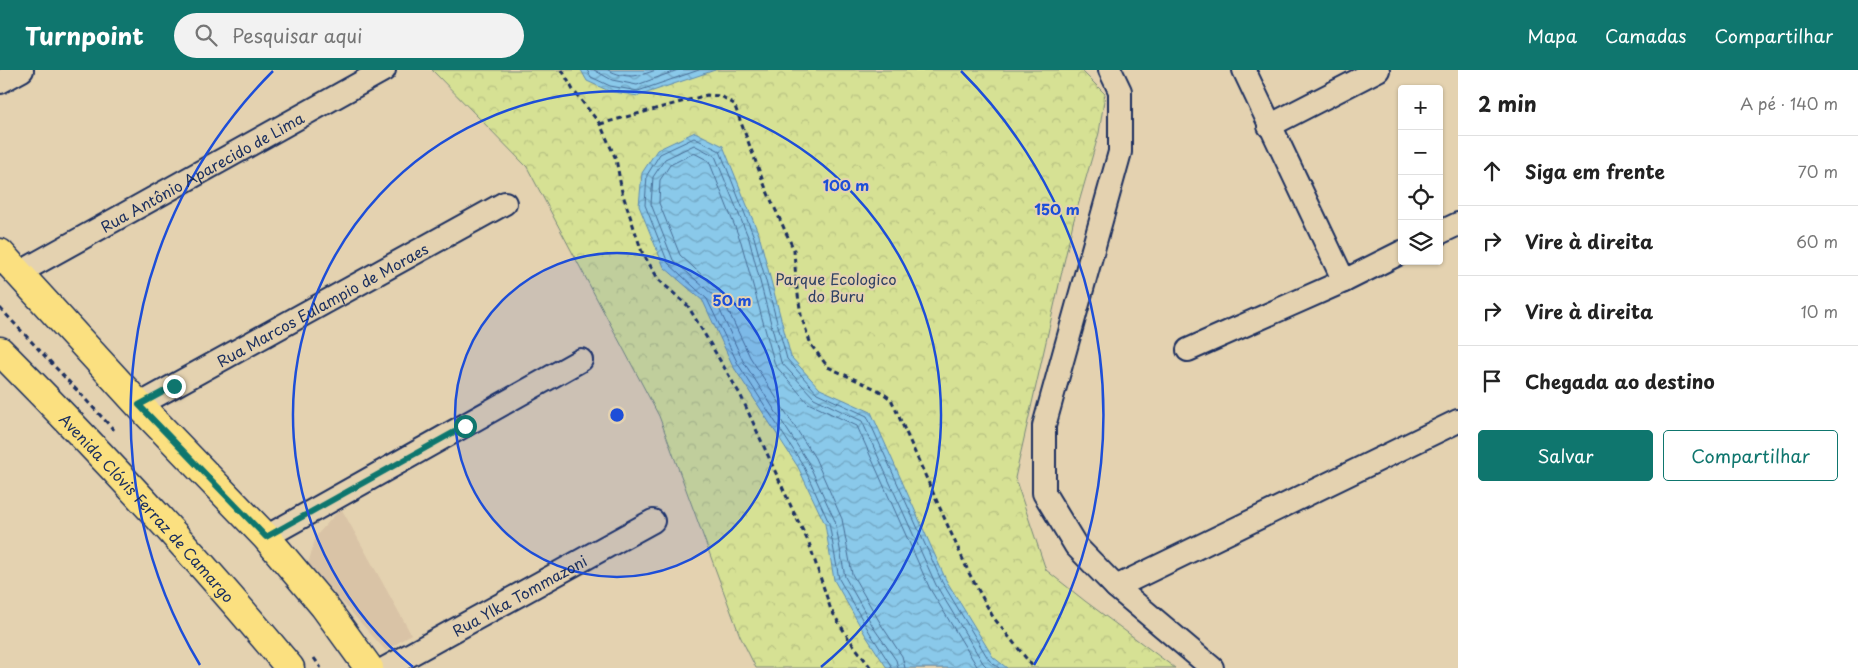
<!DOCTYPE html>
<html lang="pt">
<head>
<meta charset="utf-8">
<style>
	:root { --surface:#fff; --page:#f2f2f2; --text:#222; --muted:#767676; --line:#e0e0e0; --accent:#0f766e }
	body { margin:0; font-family:"Playpen Sans",sans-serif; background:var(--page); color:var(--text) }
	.controls { position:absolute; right:15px; top:15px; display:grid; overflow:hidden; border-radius:5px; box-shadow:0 1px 4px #0004 }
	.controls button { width:45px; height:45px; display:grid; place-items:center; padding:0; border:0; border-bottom:1px solid var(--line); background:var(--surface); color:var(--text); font:25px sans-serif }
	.stop { position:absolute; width:15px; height:15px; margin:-11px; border:4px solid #0f766e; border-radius:50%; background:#fff }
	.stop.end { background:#0f766e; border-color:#fff; box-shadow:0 1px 5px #0008 }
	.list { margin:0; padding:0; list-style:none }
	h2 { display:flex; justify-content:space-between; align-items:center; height:65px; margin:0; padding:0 20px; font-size:21px }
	h2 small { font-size:16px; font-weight:400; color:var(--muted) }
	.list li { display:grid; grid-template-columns:32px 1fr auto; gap:15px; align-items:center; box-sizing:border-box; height:70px; padding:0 20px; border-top:1px solid var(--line) }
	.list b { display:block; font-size:19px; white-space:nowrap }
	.list em { font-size:16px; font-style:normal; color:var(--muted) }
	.actions { display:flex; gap:10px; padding:15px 20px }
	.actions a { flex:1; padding:11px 0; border:1px solid var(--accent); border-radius:5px; text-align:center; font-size:18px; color:var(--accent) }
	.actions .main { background:var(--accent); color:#fff }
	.icon { flex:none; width:28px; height:28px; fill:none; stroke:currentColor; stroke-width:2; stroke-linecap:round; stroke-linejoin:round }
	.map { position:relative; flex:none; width:1458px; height:598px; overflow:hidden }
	header { display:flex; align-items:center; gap:30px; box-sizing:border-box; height:70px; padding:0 25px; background:var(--accent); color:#fff }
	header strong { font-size:24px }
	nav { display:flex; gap:28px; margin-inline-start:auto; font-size:18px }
	.search { width:350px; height:45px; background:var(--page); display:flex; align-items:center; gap:12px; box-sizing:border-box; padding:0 18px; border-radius:28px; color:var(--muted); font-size:19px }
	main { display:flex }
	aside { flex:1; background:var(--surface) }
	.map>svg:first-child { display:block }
</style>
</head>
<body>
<header>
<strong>Turnpoint</strong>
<div class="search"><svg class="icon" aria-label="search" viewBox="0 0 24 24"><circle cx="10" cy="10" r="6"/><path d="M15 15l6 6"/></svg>Pesquisar aqui</div>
<nav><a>Mapa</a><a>Camadas</a><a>Compartilhar</a></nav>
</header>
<main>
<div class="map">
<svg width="1458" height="598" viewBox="0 0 1458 598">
	<defs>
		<pattern id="park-crowns" width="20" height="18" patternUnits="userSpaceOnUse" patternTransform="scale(1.25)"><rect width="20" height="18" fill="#d6e194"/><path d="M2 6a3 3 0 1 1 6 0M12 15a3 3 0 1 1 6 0" fill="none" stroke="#b7c182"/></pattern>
		<pattern id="water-waves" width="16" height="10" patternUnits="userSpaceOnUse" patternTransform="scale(1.25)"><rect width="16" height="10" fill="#8ac9ea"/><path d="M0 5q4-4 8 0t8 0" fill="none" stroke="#70a4c1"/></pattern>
	</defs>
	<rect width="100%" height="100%" fill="#e4d2b0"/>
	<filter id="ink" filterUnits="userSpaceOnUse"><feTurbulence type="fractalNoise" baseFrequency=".02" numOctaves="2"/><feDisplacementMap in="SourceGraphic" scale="10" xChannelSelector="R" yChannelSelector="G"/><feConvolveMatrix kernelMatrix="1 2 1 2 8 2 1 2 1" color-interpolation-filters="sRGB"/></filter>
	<g filter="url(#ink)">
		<!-- built -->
		<polygon fill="#d9c3a6" points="341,438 411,564 386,581 308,494 316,466"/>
		<!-- park -->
		<polygon fill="url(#park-crowns)" stroke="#788879" points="432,0 1081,0 1105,24 1099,63 1073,153 1015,408 1046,500 1085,531 1175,598 756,598 740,566 659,346 527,97"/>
		<!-- water -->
		<g fill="url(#water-waves)" stroke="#5e8bb2">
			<polygon points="581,0 715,0 638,26 609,21 587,11"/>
			<polygon points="695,62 723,76 759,165 791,287 820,319 871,342 946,510 993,587 1007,598 887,598 866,566 834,510 825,454 798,397 733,296 703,231 664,197 639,136 642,103 657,80"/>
		</g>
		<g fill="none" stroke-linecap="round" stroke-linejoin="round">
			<!-- shore -->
			<g stroke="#476d96" stroke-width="1">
				<polyline points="587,0 591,7 610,16 638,21 699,0"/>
				<polyline points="594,0 612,10 637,15 678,0"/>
				<path d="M608 0C626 9 637 7 656 0"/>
				<polyline points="891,598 890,594 870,563 839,509 829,453 803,395 738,294 707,229 668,193 645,135 647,105 660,84 694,68 720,81 754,167 787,289 817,323 867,346 942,512 989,590 999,598"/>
				<polyline points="898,598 896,590 875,560 845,507 835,451 808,392 743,291 713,225 673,190 651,134 653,107 665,89 694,75 715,86 749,169 781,292 814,328 862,351 936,515 983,593 988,598"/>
				<polyline points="905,598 902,586 882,556 852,504 842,449 815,388 750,287 719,221 680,185 659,133 660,110 670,95 694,83 709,91 741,172 775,295 808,333 857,356 930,519 978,598"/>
			</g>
			<!-- street casing -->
			<g stroke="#1b2f5e" stroke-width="26">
				<g id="street">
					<polyline points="1110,0 1120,21 1120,82 1044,356 1044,423 1076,476 1116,517 1458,351"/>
					<polyline points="1244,0 1344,211"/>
					<polyline points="0,12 22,0"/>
					<polyline points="1269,56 1378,0"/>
					<polyline points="1439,163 1458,154"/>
					<path id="s1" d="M19 203 384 0"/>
					<polyline points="1188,280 1344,211 1402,182"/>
					<path id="s2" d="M139 335 505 133"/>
					<polyline points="266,467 581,290"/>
					<polyline points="1116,517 1212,598"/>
					<path id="s3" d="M386 598 653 451"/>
				</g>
			</g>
			<!-- primary casing -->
			<g stroke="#1b2f5e" stroke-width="31">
				<g id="primary">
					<polyline points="0,183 139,335 266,467 324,536 369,598"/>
					<path id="s4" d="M0 281C100 382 199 488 290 598"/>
				</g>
			</g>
			<!-- path -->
			<g stroke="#1b2f5e" stroke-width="3" stroke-dasharray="5 4" stroke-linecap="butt">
				<polyline points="562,0 573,20 600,54 616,89 622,122 642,182 659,210 688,236 741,326 794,443 809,473 831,540 849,569 871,598"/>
				<polyline points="600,54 707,25 721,26 734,34 766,119 794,180 796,211 801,245 811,275 828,297 878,320 891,329 969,503 993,547 1034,598"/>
				<polyline points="0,238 114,360"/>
				<polyline points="314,588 321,598"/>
			</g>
			<!-- street -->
			<use href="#street" stroke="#e4d2b0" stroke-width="22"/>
			<!-- primary -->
			<use href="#primary" stroke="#fbe080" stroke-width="28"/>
		</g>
	</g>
	<g fill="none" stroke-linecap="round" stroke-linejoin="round" filter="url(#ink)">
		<!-- route -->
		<polyline stroke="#0f766e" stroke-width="6" points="174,316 139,335 266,467 465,356"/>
	</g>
	<!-- distance rings -->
	<circle cx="617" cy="345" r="162" fill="#1d4ed8" fill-opacity=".12"/>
	<g fill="none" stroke="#1d4ed8" stroke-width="2.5">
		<circle cx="617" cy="345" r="162"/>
		<path d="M413 597A324 324 0 1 1 821 597"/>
		<path d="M200 595A486 486 0 0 1 273 1M961 1A486 486 0 0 1 1034 595"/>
	</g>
	<g text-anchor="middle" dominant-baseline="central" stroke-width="4" stroke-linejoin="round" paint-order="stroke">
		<!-- street labels -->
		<g font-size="15" fill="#1b2f5e" stroke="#e4d2b0">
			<text stroke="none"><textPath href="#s1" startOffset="209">Rua Antônio Aparecido de Lima</textPath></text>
			<text stroke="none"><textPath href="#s2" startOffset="209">Rua Marcos Eulampio de Moraes</textPath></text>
			<text stroke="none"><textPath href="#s4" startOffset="215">Avenida Clóvis Ferraz de Camargo</textPath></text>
			<text stroke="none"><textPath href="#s3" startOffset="152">Rua Ylka Tommazoni</textPath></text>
		</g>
		<!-- park labels -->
		<g font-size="15" fill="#2e4163" stroke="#e4d2b0">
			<text x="836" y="208">Parque Ecologico<tspan x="836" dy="17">do Buru</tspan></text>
		</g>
	</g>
	<circle cx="617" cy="345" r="8" fill="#1d4ed8" stroke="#e4d2b0" stroke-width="2.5"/>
	<g font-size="15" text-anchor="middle" font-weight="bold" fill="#1d4ed8" stroke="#e4d2b0" stroke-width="4" stroke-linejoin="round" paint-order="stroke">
		<text x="846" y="121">100 m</text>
		<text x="1057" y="145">150 m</text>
		<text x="732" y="236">50 m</text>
	</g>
</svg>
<div class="controls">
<button>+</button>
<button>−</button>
<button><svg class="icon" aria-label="locate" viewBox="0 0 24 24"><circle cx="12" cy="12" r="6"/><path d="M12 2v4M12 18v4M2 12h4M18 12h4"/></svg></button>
<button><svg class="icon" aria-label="layers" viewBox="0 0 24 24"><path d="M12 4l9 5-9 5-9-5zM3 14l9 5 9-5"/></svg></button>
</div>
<div class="stop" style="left:465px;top:356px"></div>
<div class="stop end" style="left:174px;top:316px"></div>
</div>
<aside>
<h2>2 min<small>A pé · 140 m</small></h2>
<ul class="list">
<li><svg class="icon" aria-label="ahead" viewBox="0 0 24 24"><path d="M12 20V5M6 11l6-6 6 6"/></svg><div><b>Siga em frente</b></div><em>70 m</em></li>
<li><svg class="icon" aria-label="right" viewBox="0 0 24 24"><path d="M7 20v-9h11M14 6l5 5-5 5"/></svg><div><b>Vire à direita</b></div><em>60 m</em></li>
<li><svg class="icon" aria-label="right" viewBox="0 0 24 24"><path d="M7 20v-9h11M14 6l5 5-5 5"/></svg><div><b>Vire à direita</b></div><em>10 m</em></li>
<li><svg class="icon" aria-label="arrive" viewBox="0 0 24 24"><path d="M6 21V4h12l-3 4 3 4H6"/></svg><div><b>Chegada ao destino</b></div></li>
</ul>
<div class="actions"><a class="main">Salvar</a><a>Compartilhar</a></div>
</aside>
</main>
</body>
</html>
